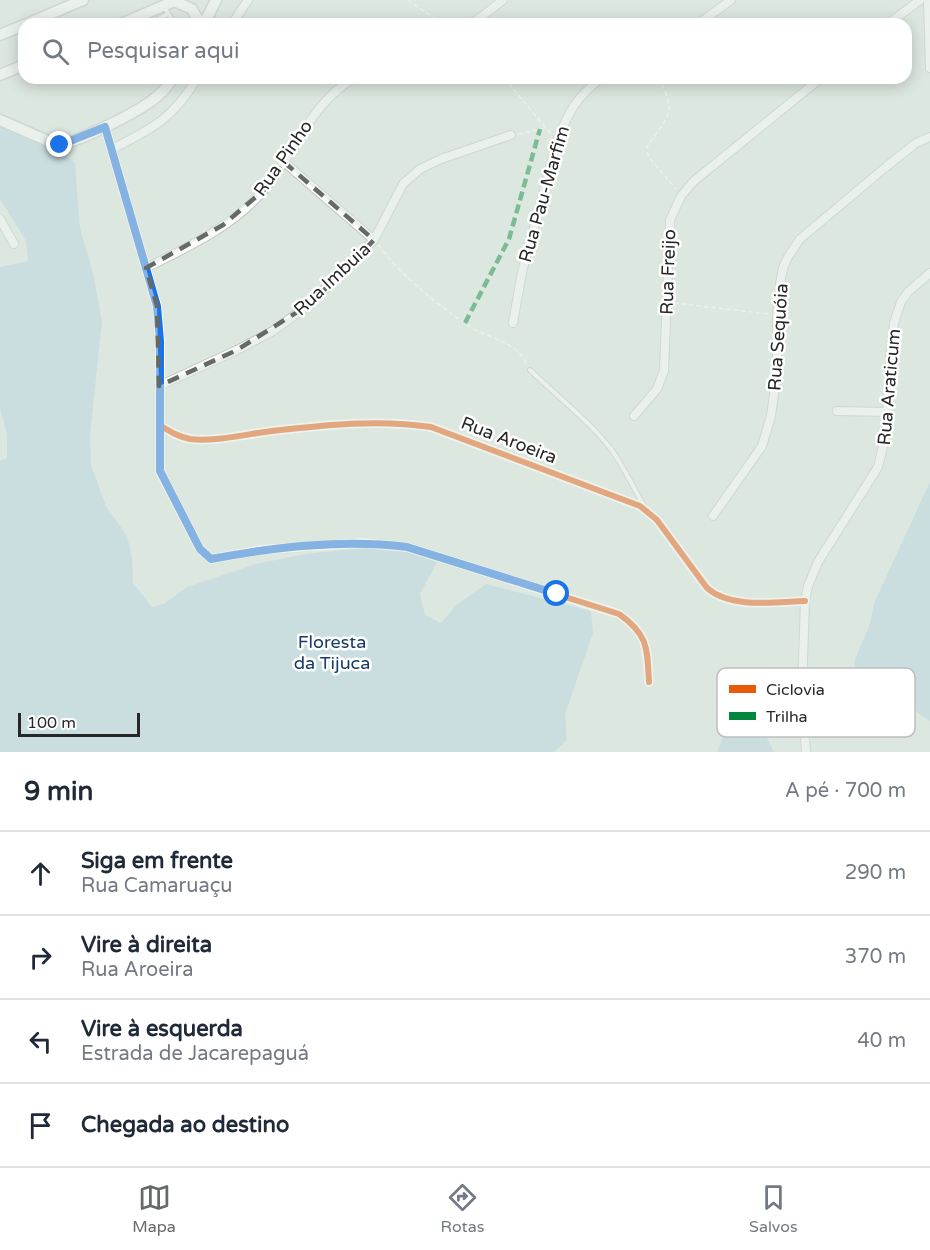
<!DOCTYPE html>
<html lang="pt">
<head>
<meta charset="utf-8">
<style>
	:root { --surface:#fff; --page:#f2f2f3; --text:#1f2937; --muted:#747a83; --line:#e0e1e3; --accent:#666a67 }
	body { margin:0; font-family:"Varela Round",sans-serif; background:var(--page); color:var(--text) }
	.scale { position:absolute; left:18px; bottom:15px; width:122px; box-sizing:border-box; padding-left:6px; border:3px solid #272727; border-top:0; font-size:16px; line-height:21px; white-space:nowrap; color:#272727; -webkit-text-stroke:4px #fff; paint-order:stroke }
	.stop { position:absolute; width:18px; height:18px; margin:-14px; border:4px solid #1a73e8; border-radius:50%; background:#fff }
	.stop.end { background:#1a73e8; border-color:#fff; box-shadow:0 2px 6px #0008 }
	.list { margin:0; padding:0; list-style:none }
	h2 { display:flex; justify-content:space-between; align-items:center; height:78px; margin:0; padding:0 24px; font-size:26px }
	h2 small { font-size:20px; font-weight:400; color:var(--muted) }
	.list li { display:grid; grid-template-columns:39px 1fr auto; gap:18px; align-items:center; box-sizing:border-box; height:84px; padding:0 24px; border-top:2px solid var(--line) }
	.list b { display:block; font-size:22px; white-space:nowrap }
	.list p { margin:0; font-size:20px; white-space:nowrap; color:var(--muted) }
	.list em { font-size:20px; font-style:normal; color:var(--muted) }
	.icon { flex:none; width:33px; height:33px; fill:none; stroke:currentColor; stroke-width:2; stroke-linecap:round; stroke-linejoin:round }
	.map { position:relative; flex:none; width:930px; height:752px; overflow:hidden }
	.search { position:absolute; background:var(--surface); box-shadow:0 3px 15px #0003; left:18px; right:18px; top:18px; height:66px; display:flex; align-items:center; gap:15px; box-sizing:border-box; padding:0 21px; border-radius:18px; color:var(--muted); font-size:22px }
	.sheet { height:414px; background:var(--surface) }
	nav { display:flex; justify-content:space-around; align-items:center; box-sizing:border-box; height:84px; border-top:2px solid var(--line); background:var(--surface); font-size:16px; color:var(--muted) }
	nav a { display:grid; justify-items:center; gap:3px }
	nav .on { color:var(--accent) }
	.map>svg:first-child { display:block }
</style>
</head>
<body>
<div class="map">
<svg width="930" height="752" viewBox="0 0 930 752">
	<rect width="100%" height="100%" fill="#dce7df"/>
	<!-- green -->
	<g fill="#b3d3e2">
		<polygon points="0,124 58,150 75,163 80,228 93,273 102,321 90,436 91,465 106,506 127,536 132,558 133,583 152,607 164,604 187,587 256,564 305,554 353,549 398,549 437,562 420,594 425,615 441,623 456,605 486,584 591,611 593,633 565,714 567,740 554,752 0,752 0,461 7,458 7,434 0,408 0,267 28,261 26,241 0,199"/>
		<polygon points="930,482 930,721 914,710 880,733 852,721 855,659 870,624 874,603"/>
		<polygon points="756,716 774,752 717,752 725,731"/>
	</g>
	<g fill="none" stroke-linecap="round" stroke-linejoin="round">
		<!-- lane casing -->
		<g stroke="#c2c4c2" stroke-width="6">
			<g id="lane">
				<polyline points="164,6 174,24"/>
				<polyline points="149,24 168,14"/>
				<path d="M530 370C557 396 588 420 611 449 624 467 633 487 644 506"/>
			</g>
		</g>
		<!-- street casing -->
		<g stroke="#c2c4c2" stroke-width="10">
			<g id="street">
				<polyline points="928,0 930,68"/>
				<polyline points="232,24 248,0"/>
				<polyline points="472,24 503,0"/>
				<polyline points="698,24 731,0"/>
				<polyline points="888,24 920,0"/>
				<path d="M105 127 157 306 160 341V472L200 549 211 559 260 550 297 547 363 543 407 547 619 614C649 635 647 649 649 682"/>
				<path d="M112 149C152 129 174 118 197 78"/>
				<polyline points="284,162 374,240"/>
				<polyline points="0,219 14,244"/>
				<path d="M146 268C188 247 234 226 265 189 296 151 310 104 354 78"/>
				<path d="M513 323 522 272 557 142C568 112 576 98 601 78"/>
				<polyline points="159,386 237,350 273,331 310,304 374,240 403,184 420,169 441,159 511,135"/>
				<polyline points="837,411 888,412"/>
				<polyline points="634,416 657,389 664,371 670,220 681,196 694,181 821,78"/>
				<path d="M161 426C171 432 179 437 190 439 215 442 247 434 272 431 325 425 378 419 431 427L640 506 657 520 707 588C731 609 775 602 805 601"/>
				<polyline points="713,516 762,446 771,416 777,372 777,315 780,284 783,268 788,257 800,239 887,166 916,143 930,137"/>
				<polyline points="806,752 802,691 805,601 808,586 818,562 878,467 886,434 890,361 894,323 901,302 908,292 930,273"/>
			</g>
		</g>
		<!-- secondary casing -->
		<g stroke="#c2c4c2" stroke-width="13">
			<g id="secondary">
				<polyline points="174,1 192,9 200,24"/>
				<polyline points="27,24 83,0"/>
				<polyline points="121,24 177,0"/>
				<polyline points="204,24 216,0"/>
				<polyline points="0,35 24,25"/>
				<polyline points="0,75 24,65"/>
				<path d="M0 120 55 144C73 146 134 113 150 102 159 96 167 87 173 78"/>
			</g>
		</g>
		<!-- path -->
		<g stroke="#fafbfa" stroke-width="1.5" stroke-dasharray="4.5 3" stroke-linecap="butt">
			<polyline points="408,0 442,24"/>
			<polyline points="504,78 551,134"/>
			<path d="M658 78C679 114 667 116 647 147L648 155 652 161 676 189"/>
			<polyline points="518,134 546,128"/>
			<path d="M378 245C402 276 434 302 466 324 487 339 514 339 527 364"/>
			<polyline points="674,303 770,314"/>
		</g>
		<!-- lane -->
		<use href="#lane" stroke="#fafbfa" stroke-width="4"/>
		<!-- street -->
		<use href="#street" stroke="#fafbfa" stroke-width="8"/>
		<!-- secondary -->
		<use href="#secondary" stroke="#fafbfa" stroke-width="10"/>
		<!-- quiet -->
		<polyline stroke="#00873e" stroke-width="4.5" stroke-dasharray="9 4.5" stroke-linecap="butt" points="465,323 509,239 540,129"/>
		<!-- cycleway casing -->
		<g stroke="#fff" stroke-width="10">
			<g id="cycleway">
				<path d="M105 127 157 306 160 341V472L200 549 211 559 260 550 297 547 363 543 407 547 619 614C649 635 647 649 649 682"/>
				<path d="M161 426C171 432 179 437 190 439 215 442 247 434 272 431 325 425 378 419 431 427L640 506 657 520 707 588C731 609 775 602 805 601"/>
			</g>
		</g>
		<!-- cycleway -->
		<use href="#cycleway" stroke="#e8590c" stroke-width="6"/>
	</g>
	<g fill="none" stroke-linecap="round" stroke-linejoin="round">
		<!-- route -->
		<path stroke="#1a73e8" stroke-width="8" d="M60 145 105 127 157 306 160 341V471L200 549 211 559C275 547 342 539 407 547L557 594"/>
	</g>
	<!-- marked area -->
	<path d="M0 0H930V752H0ZM284 162 374 240 310 304 237 350 159 386 157 306 146 268 223 225 264 190Z" fill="#dce7df" fill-opacity=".55" fill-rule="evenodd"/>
	<path fill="none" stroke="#666a67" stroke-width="4.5" stroke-dasharray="12 8" stroke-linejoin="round" d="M284 162 374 240 310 304 237 350 159 386 157 306 146 268 223 225 264 190Z"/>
	<g text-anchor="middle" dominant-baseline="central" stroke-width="5" stroke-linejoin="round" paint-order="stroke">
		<!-- street labels -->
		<g font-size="18" fill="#272727" stroke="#fff">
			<text transform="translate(283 158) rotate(-55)">Rua Pinho</text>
			<text transform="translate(544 194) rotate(-74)">Rua Pau-Marfim</text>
			<text transform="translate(668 272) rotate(-88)">Rua Freijo</text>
			<text transform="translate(332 279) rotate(-43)">Rua Imbuia</text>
			<text transform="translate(778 337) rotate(-86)">Rua Sequóia</text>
			<text transform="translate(889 387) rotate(-85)">Rua Araticum</text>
			<text transform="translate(509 440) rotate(21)">Rua Aroeira</text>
		</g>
		<!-- park labels -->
		<g font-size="18" fill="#163b66" stroke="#fff">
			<text x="332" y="642">Floresta<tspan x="332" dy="21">da Tijuca</tspan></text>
		</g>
	</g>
	<!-- legend -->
	<rect x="717" y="668" width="198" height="69" rx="9" fill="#fff" stroke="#bebebe" stroke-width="1.5"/>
	<rect x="729" y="685" width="27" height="8" fill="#e8590c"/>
	<rect x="729" y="712" width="27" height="8" fill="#00873e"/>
	<g font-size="16" fill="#272727">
		<text x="766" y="695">Ciclovia</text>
		<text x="766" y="722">Trilha</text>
	</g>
</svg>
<div class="scale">100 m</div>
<div class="stop" style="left:557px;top:594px"></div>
<div class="stop end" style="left:60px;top:145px"></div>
<div class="search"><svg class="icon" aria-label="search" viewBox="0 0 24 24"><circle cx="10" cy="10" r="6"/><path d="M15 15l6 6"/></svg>Pesquisar aqui</div>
</div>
<section class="sheet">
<h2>9 min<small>A pé · 700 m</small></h2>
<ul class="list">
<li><svg class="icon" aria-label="ahead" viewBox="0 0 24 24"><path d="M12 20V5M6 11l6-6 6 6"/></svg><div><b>Siga em frente</b><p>Rua Camaruaçu</p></div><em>290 m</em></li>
<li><svg class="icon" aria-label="right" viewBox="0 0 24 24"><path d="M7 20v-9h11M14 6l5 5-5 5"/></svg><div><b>Vire à direita</b><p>Rua Aroeira</p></div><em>370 m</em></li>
<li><svg class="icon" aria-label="left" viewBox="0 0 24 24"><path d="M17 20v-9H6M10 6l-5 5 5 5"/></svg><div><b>Vire à esquerda</b><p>Estrada de Jacarepaguá</p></div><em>40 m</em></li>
<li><svg class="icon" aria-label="arrive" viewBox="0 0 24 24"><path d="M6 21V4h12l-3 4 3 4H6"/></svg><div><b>Chegada ao destino</b></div></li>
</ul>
</section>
<nav>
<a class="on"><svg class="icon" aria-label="map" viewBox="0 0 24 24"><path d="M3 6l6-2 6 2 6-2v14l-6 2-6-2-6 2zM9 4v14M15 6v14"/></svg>Mapa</a>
<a><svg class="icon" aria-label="directions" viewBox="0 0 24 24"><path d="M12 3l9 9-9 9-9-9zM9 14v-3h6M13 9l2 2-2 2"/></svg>Rotas</a>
<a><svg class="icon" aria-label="saved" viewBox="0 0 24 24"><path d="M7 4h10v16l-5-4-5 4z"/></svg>Salvos</a>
</nav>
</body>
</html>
